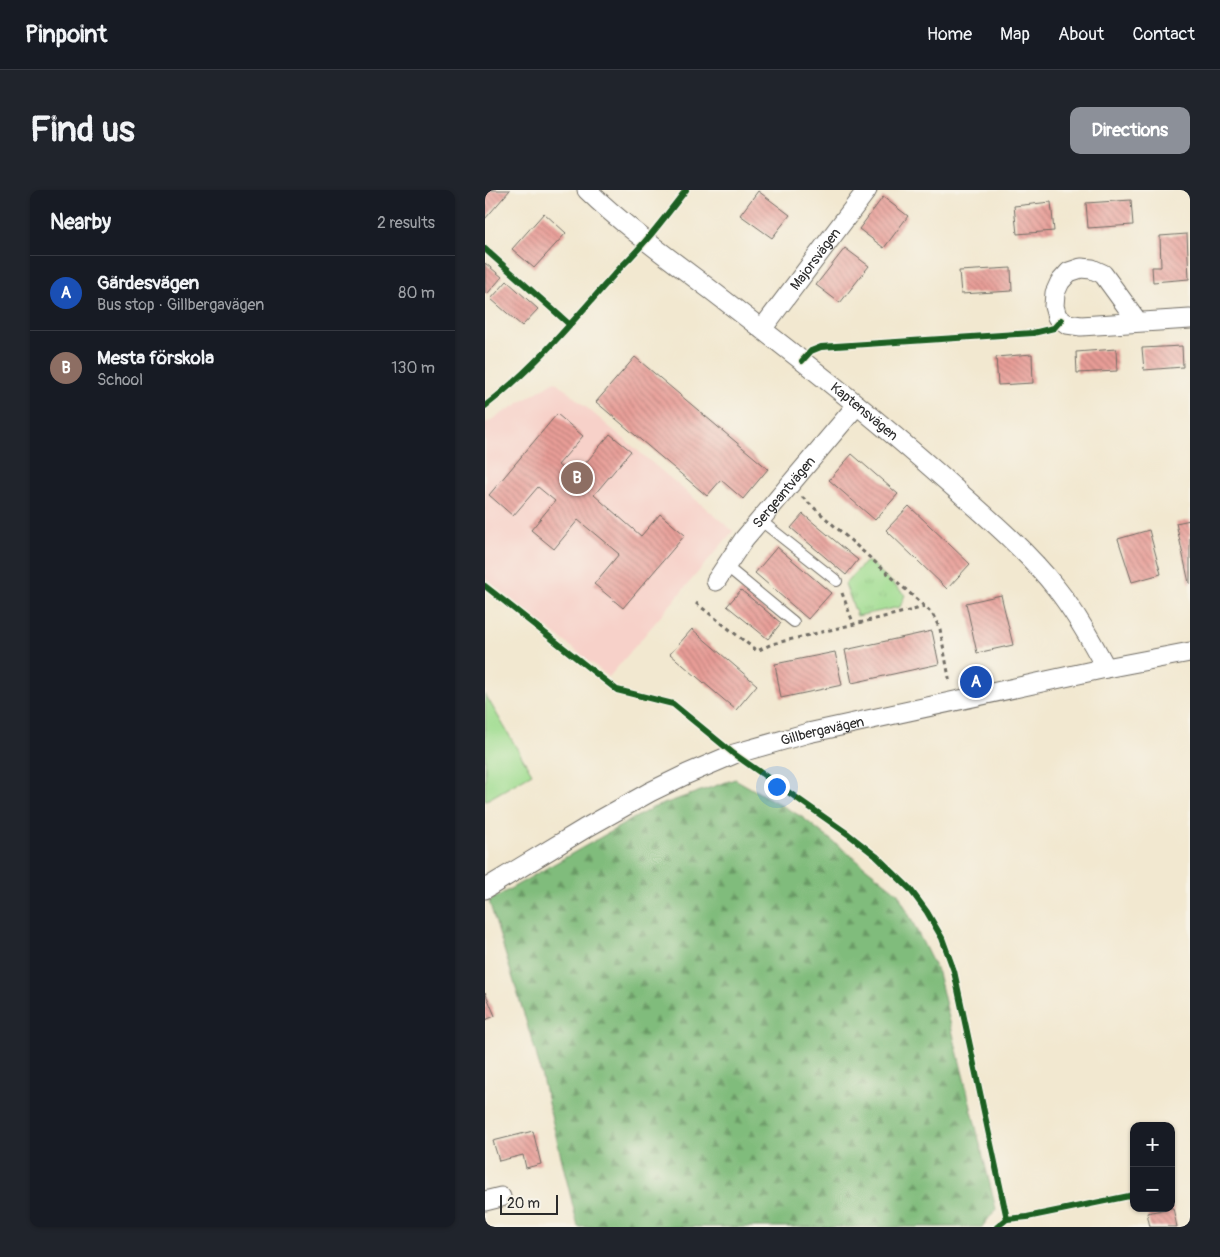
<!DOCTYPE html>
<html lang="en">
<head>
<meta charset="utf-8">
<style>
	:root { --surface:#171b24; --page:#20242c; --text:#f1f3f6; --muted:#9ea1a6; --line:#363941; --accent:#8c9099 }
	body { margin:0; font-family:Pangolin,sans-serif; background:var(--page); color:var(--text) }
	.controls { position:absolute; right:15px; bottom:15px; display:grid; overflow:hidden; border-radius:10px; box-shadow:0 1px 4px #0004 }
	.controls button { width:45px; height:45px; display:grid; place-items:center; padding:0; border:0; border-bottom:1px solid var(--line); background:var(--surface); color:var(--text); font:25px sans-serif }
	.scale { position:absolute; left:15px; bottom:12px; width:58px; box-sizing:border-box; padding-left:5px; border:2px solid #2b2b2b; border-top:0; font-size:14px; line-height:18px; white-space:nowrap; color:#2b2b2b; -webkit-text-stroke:4px #f7f3e8; paint-order:stroke }
	.you { position:absolute; left:291px; top:596px; width:18px; height:18px; margin:-12px; border:4px solid #fff; border-radius:50%; background:#1a73e8; box-shadow:0 0 0 8px #1a73e833 }
	.badge { display:grid; place-items:center; width:32px; height:32px; border-radius:50%; background:var(--accent); color:#fff; font-size:16px; font-weight:700 }
	.pin { position:absolute; translate:-50% -50%; border:2px solid #fff; box-shadow:0 1px 5px #0006 }
	.list { margin:0; padding:0; list-style:none }
	h2 { display:flex; justify-content:space-between; align-items:center; height:65px; margin:0; padding:0 20px; font-size:21px }
	h2 small { font-size:16px; font-weight:400; color:var(--muted) }
	.list li { display:grid; grid-template-columns:32px 1fr auto; gap:15px; align-items:center; box-sizing:border-box; height:75px; padding:0 20px; border-top:1px solid var(--line) }
	.list b { display:block; font-size:19px; white-space:nowrap }
	.list p { margin:0; font-size:16px; white-space:nowrap; color:var(--muted) }
	.list em { font-size:16px; font-style:normal; color:var(--muted) }
	.map { position:relative; flex:none; width:705px; height:1037px; overflow:hidden; border-radius:10px }
	header { display:flex; align-items:center; gap:30px; box-sizing:border-box; height:70px; padding:0 25px; background:var(--surface); border-bottom:1px solid var(--line) }
	header strong { font-size:24px }
	nav { display:flex; gap:28px; margin-inline-start:auto; font-size:18px }
	.intro { display:flex; align-items:center; justify-content:space-between; box-sizing:border-box; height:120px; padding:0 30px }
	h1 { margin:0; font-size:35px }
	.button { padding:12px 22px; border-radius:10px; background:var(--accent); color:#fff; font-size:18px; font-weight:700 }
	main { display:flex; gap:30px; padding:0 30px }
	aside { flex:1; background:var(--surface); border-radius:10px; box-shadow:0 1px 4px #0004 }
	.map>svg:first-child { display:block }
</style>
</head>
<body>
<header>
<strong>Pinpoint</strong>
<nav><a>Home</a><a>Map</a><a>About</a><a>Contact</a></nav>
</header>
<div class="intro"><h1>Find us</h1><a class="button">Directions</a></div>
<main>
<aside>
<h2>Nearby<small>2 results</small></h2>
<ul class="list">
<li><span class="badge" style="background:#1a4fb4">A</span><div><b>Gärdesvägen</b><p>Bus stop · Gillbergavägen</p></div><em>80 m</em></li>
<li><span class="badge" style="background:#8d6e63">B</span><div><b>Mesta förskola</b><p>School</p></div><em>130 m</em></li>
</ul>
</aside>
<div class="map">
<svg width="705" height="1037" viewBox="0 0 705 1037">
	<defs>
		<pattern id="grass-tufts" width="24" height="20" patternUnits="userSpaceOnUse" patternTransform="scale(1.25)"><rect width="24" height="20" fill="#a0dd91"/><path d="M3 7l-1-3M5 7V3M7 7l1-3M15 17l-1-3M17 17v-4M19 17l1-3" fill="none" stroke="#8abe7d"/></pattern>
		<pattern id="forest-firs" width="22" height="20" patternUnits="userSpaceOnUse" patternTransform="scale(1.25)"><rect width="22" height="20" fill="#80bc7b"/><path d="M5 1l3.5 6h-7zM16 11l3.5 6h-7z" fill="#699965"/></pattern>
		<pattern id="building-back-hatch" width="6" height="6" patternUnits="userSpaceOnUse" patternTransform="scale(1.25)"><rect width="6" height="6" fill="#e89d97"/><path d="M-1 5l2 2M0 0l6 6M5-1l2 2" fill="none" stroke="#bc807b"/></pattern>
	</defs>
	<rect width="100%" height="100%" fill="#f7f3e8"/>
	<filter id="ink" filterUnits="userSpaceOnUse"><feTurbulence type="fractalNoise" baseFrequency=".02" numOctaves="2"/><feDisplacementMap in="SourceGraphic" scale="10" xChannelSelector="R" yChannelSelector="G"/><feConvolveMatrix kernelMatrix="1 2 1 2 8 2 1 2 1" color-interpolation-filters="sRGB"/></filter>
	<filter id="wash" filterUnits="userSpaceOnUse"><feTurbulence type="fractalNoise" baseFrequency=".0096" numOctaves="4" result="noise"/><feDisplacementMap in="SourceGraphic" scale="20" xChannelSelector="R" yChannelSelector="G"/><feGaussianBlur stdDeviation="1.12" result="paint"/><feColorMatrix in="noise" values="0 0 0 0 0 0 0 0 0 0 0 0 0 0 0 0 0 1.4 0 .05"/><feComposite in="paint" operator="in"/></filter>
	<g filter="url(#wash)">
		<rect width="100%" height="100%" fill="#f2e8d0"/>
		<!-- built -->
		<polygon fill="#f7d1c9" points="70,191 248,341 124,487 0,388 0,234"/>
		<!-- grass -->
		<polygon fill="url(#grass-tufts)" stroke="#66845e" points="380,372 385,372 420,405 415,417 372,426 360,394"/>
		<!-- forest -->
		<polygon fill="url(#forest-firs)" stroke="#567453" points="250,589 317,627 413,703 453,783 511,1019 497,1037 93,1037 51,863 4,711 167,618"/>
		<!-- pitch -->
		<polygon fill="#a0dd91" stroke="#66845e" points="0,504 47,584 0,611"/>
		<g id="blocks">
			<!-- building -->
			<g fill="url(#building-back-hatch)">
				<polygon points="0,0 25,0 0,29"/>
				<polygon points="273,1 305,25 287,48 255,25"/>
				<polygon points="398,7 423,26 399,58 374,39"/>
				<polygon points="646,10 648,35 603,38 601,13"/>
				<polygon points="566,12 569,41 532,44 529,16"/>
				<polygon points="59,23 81,43 49,78 27,59"/>
				<polygon points="702,44 704,89 668,92 667,77 676,77 675,46"/>
				<polygon points="360,58 384,76 355,113 331,95"/>
				<polygon points="0,73 17,87 2,104 0,103"/>
				<polygon points="526,78 527,101 476,104 474,81"/>
				<polygon points="22,91 53,119 37,136 6,109"/>
				<polygon points="697,156 698,177 659,180 657,158"/>
				<polygon points="631,159 632,181 592,183 591,162"/>
				<polygon points="547,164 548,193 513,195 511,167"/>
				<polygon points="150,167 283,279 258,309 236,290 222,306 111,212"/>
				<polygon points="72,224 98,246 73,275 88,288 125,244 146,261 109,305 156,346 175,324 200,345 138,418 109,394 134,364 93,330 69,359 46,340 70,311 53,297 28,326 4,305"/>
				<polygon points="367,264 413,304 390,330 344,290"/>
				<polygon points="424,316 485,374 462,399 401,340"/>
				<polygon points="318,324 373,370 361,385 306,338"/>
				<polygon points="705,330 705,393 704,393 691,333"/>
				<polygon points="664,340 676,384 647,392 633,349"/>
				<polygon points="292,357 346,403 323,429 270,383"/>
				<polygon points="256,400 296,433 283,449 242,416"/>
				<polygon points="516,405 528,455 492,463 481,413"/>
				<polygon points="207,439 272,495 251,520 185,464"/>
				<polygon points="447,441 454,474 367,493 360,460"/>
				<polygon points="350,462 357,495 296,508 290,474"/>
				<polygon points="0,802 10,826 0,830"/>
				<polygon points="48,941 56,974 41,978 38,965 14,971 8,951"/>
				<polygon points="686,1018 688,1018 692,1037 665,1037 662,1023"/>
			</g>
		</g>
	</g>
	<g filter="url(#ink)">
		<use href="#blocks" fill-opacity="0" stroke="#716d65" stroke-width="1"/>
		<g fill="none" stroke-linecap="round" stroke-linejoin="round">
			<!-- service casing -->
			<g stroke="#716d65" stroke-width="12">
				<g id="service">
					<polyline points="275,330 352,391"/>
					<polyline points="241,376 309,432"/>
				</g>
			</g>
			<!-- minor casing -->
			<g stroke="#716d65" stroke-width="21">
				<g id="minor">
					<path id="s1" d="M102 0C140 37 184 68 226 100 308 163 389 226 466 295 502 327 541 360 571 398 591 423 606 450 621 478"/>
					<polyline points="653,132 618,84 607,79 596,78 584,82 575,92 570,103 569,116 572,127 582,134 596,136 705,129"/>
					<path id="s2" d="M277 139 382 0"/>
					<path id="s3" d="M231 391 259 349 372 215"/>
					<path id="s4" d="M0 699 99 639 165 602 202 584 249 564 323 543 621 478 705 462"/>
					<polyline points="0,1011 16,1007"/>
				</g>
			</g>
			<!-- path -->
			<g stroke="#716d65" stroke-width="3" stroke-dasharray="4 4" stroke-linecap="butt">
				<polyline points="317,307 447,423 455,439 465,493"/>
				<polyline points="357,403 369,435"/>
				<polyline points="211,413 272,461 287,454 440,417"/>
			</g>
			<!-- service -->
			<use href="#service" stroke="#fff" stroke-width="10"/>
			<!-- minor -->
			<use href="#minor" stroke="#fff" stroke-width="19"/>
			<!-- cycleway casing -->
			<g stroke="#f7f3e8" stroke-width="9">
				<g id="cycleway">
					<polyline points="0,59 84,134"/>
					<polyline points="317,171 326,161 336,157 548,143 569,138 576,130"/>
					<path d="M0 216C51 177 92 126 135 78 160 54 180 27 201 0"/>
					<polyline points="0,396 132,500 188,514 249,564 363,644 391,666 425,699 442,722 457,748 469,781 522,1029 512,1037"/>
					<polyline points="522,1029 542,1027 649,1005"/>
				</g>
			</g>
			<!-- cycleway -->
			<use href="#cycleway" stroke="#1b5e20" stroke-width="6"/>
		</g>
	</g>
	<g text-anchor="middle" dominant-baseline="central" stroke-width="4.5" stroke-linejoin="round" paint-order="stroke">
		<!-- street labels -->
		<g font-size="14" fill="#2b2b2b" stroke="#f7f3e8">
			<text stroke="none"><textPath href="#s2" startOffset="88">Majorsvägen</textPath></text>
			<text stroke="none"><textPath href="#s1" startOffset="355">Kaptensvägen</textPath></text>
			<text stroke="none"><textPath href="#s3" startOffset="112">Sergeantvägen</textPath></text>
			<text stroke="none"><textPath href="#s4" startOffset="375">Gillbergavägen</textPath></text>
		</g>
	</g>
</svg>
<div class="controls">
<button>+</button>
<button>−</button>
</div>
<div class="scale">20 m</div>
<div class="you"></div>
<div class="pin badge" style="left:491px;top:492px;background:#1a4fb4">A</div>
<div class="pin badge" style="left:92px;top:288px;background:#8d6e63">B</div>
</div>
</main>
</body>
</html>
